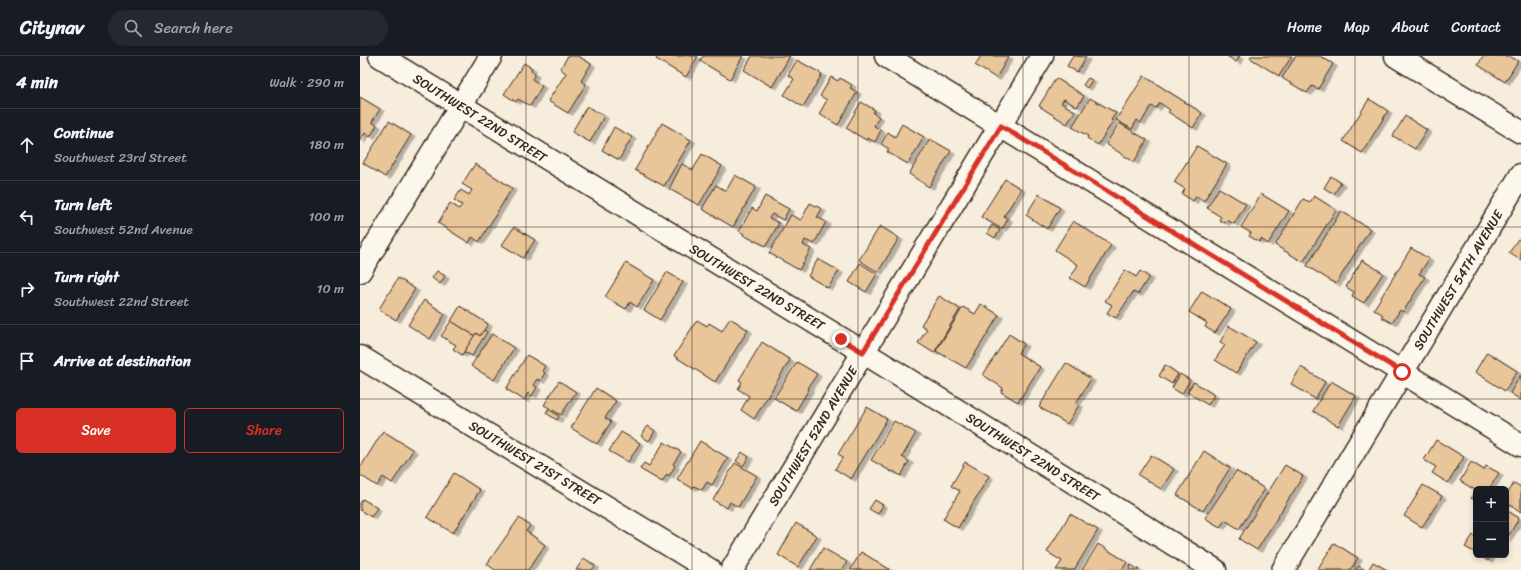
<!DOCTYPE html>
<html lang="en">
<head>
<meta charset="utf-8">
<style>
	:root { --surface:#171b24; --page:#242831; --text:#f1f3f6; --muted:#9ea1a6; --line:#363941; --accent:#d93025 }
	body { margin:0; font-family:Sriracha,sans-serif; background:var(--page); color:var(--text) }
	.controls { position:absolute; right:12px; bottom:12px; display:grid; overflow:hidden; border-radius:6px; box-shadow:0 2px 6px #0003 }
	.controls button { width:36px; height:36px; display:grid; place-items:center; padding:0; border:0; border-bottom:1px solid var(--line); background:var(--surface); color:var(--text); font:20px sans-serif }
	.stop { position:absolute; width:12px; height:12px; margin:-9px; border:3px solid #d93025; border-radius:50%; background:#fff }
	.stop.end { background:#d93025; border-color:#fff; box-shadow:0 1px 4px #0008 }
	.list { margin:0; padding:0; list-style:none }
	h2 { display:flex; justify-content:space-between; align-items:center; height:52px; margin:0; padding:0 16px; font-size:17px }
	h2 small { font-size:13px; font-weight:400; color:var(--muted) }
	.list li { display:grid; grid-template-columns:26px 1fr auto; gap:12px; align-items:center; box-sizing:border-box; height:72px; padding:0 16px; border-top:1px solid var(--line) }
	.list b { display:block; font-size:15px; white-space:nowrap }
	.list p { margin:0; font-size:13px; white-space:nowrap; color:var(--muted) }
	.list em { font-size:13px; font-style:normal; color:var(--muted) }
	.actions { display:flex; gap:8px; padding:12px 16px }
	.actions a { flex:1; padding:9px 0; border:1px solid var(--accent); border-radius:6px; text-align:center; font-size:14px; color:var(--accent) }
	.actions .main { background:var(--accent); color:#fff }
	.icon { flex:none; width:22px; height:22px; fill:none; stroke:currentColor; stroke-width:2; stroke-linecap:round; stroke-linejoin:round }
	.map { position:relative; flex:none; width:1161px; height:514px; overflow:hidden }
	header { display:flex; align-items:center; gap:24px; box-sizing:border-box; height:56px; padding:0 20px; background:var(--surface); border-bottom:1px solid var(--line) }
	header strong { font-size:19px }
	nav { display:flex; gap:22px; margin-inline-start:auto; font-size:14px }
	.search { width:280px; height:36px; background:var(--page); display:flex; align-items:center; gap:10px; box-sizing:border-box; padding:0 14px; border-radius:22px; color:var(--muted); font-size:15px }
	main { display:flex }
	aside { flex:1; background:var(--surface) }
	.map>svg:first-child { display:block }
</style>
</head>
<body>
<header>
<strong>Citynav</strong>
<div class="search"><svg class="icon" aria-label="search" viewBox="0 0 24 24"><circle cx="10" cy="10" r="6"/><path d="M15 15l6 6"/></svg>Search here</div>
<nav><a>Home</a><a>Map</a><a>About</a><a>Contact</a></nav>
</header>
<main>
<aside>
<h2>4 min<small>Walk · 290 m</small></h2>
<ul class="list">
<li><svg class="icon" aria-label="ahead" viewBox="0 0 24 24"><path d="M12 20V5M6 11l6-6 6 6"/></svg><div><b>Continue</b><p>Southwest 23rd Street</p></div><em>180 m</em></li>
<li><svg class="icon" aria-label="left" viewBox="0 0 24 24"><path d="M17 20v-9H6M10 6l-5 5 5 5"/></svg><div><b>Turn left</b><p>Southwest 52nd Avenue</p></div><em>100 m</em></li>
<li><svg class="icon" aria-label="right" viewBox="0 0 24 24"><path d="M7 20v-9h11M14 6l5 5-5 5"/></svg><div><b>Turn right</b><p>Southwest 22nd Street</p></div><em>10 m</em></li>
<li><svg class="icon" aria-label="arrive" viewBox="0 0 24 24"><path d="M6 21V4h12l-3 4 3 4H6"/></svg><div><b>Arrive at destination</b></div></li>
</ul>
<div class="actions"><a class="main">Save</a><a>Share</a></div>
</aside>
<div class="map">
<svg width="1161" height="514" viewBox="0 0 1161 514">
	<defs>
		<filter id="shadow"><feDropShadow dx="4.5" dy="2.5" stdDeviation="0" flood-color="#0004"/></filter>
	</defs>
	<rect width="100%" height="100%" fill="#f7eddc"/>
	<filter id="ink" filterUnits="userSpaceOnUse"><feTurbulence type="fractalNoise" baseFrequency=".025" numOctaves="2"/><feDisplacementMap in="SourceGraphic" scale="8" xChannelSelector="R" yChannelSelector="G"/><feConvolveMatrix kernelMatrix="1 2 1 2 8 2 1 2 1" color-interpolation-filters="sRGB"/></filter>
	<g filter="url(#ink)">
		<!-- building -->
		<g fill="#e9c59a" stroke="#3b2a1e" filter="url(#shadow)">
			<polygon points="208,0 218,0 231,8 221,25 226,28 208,57 188,45 206,17 200,13"/>
			<polygon points="298,0 338,0 326,21 296,3"/>
			<polygon points="343,0 383,0 370,23 340,5"/>
			<polygon points="392,0 430,0 412,31 384,14"/>
			<polygon points="621,0 649,0 636,22 615,9"/>
			<polygon points="713,0 726,1 717,16 707,10"/>
			<polygon points="867,0 880,0 876,6"/>
			<polygon points="891,0 932,0 919,20 890,2"/>
			<polygon points="936,0 960,0 973,8 958,33 952,30 947,37 922,22"/>
			<polygon points="1123,0 1149,0 1158,5 1145,26 1118,9"/>
			<polygon points="437,4 462,18 443,51 424,39 434,23 428,19"/>
			<polygon points="164,7 172,12 171,15 175,18 172,23 182,30 170,50 158,43 156,46 144,38"/>
			<polygon points="784,20 842,57 833,72 808,56 810,54 800,47 796,52 791,50 781,67 777,64 772,73 756,64"/>
			<polygon points="471,21 478,25 480,22 492,29 490,32 497,36 478,69 459,58 467,44 460,40"/>
			<polygon points="696,22 724,40 717,51 704,43 701,47 715,55 707,68 679,50"/>
			<polygon points="728,22 732,24 727,32 723,29"/>
			<polygon points="0,41 20,53 12,66 17,69 10,81 5,77 0,85"/>
			<polygon points="730,42 756,57 751,64 753,65 738,89 727,82 728,80 712,71"/>
			<polygon points="1009,43 1028,55 1002,97 983,85"/>
			<polygon points="501,46 515,54 513,57 519,61 514,70 521,74 515,86 507,82 506,84 486,72"/>
			<polygon points="227,50 244,60 230,86 212,76"/>
			<polygon points="1045,60 1067,74 1055,93 1033,80"/>
			<polygon points="29,65 51,79 25,121 3,107"/>
			<polygon points="302,67 331,84 304,130 275,114"/>
			<polygon points="759,67 787,84 774,106 746,88"/>
			<polygon points="542,68 564,81 548,108 527,96 529,93 521,88 528,76 535,81"/>
			<polygon points="254,71 272,81 259,104 242,94"/>
			<polygon points="570,83 591,95 569,131 549,118"/>
			<polygon points="837,90 867,108 844,145 836,140 833,145 822,138 825,133 814,126"/>
			<polygon points="342,98 362,110 339,149 309,133 322,108 333,114"/>
			<polygon points="115,108 152,132 119,186 112,181 109,187 78,167 90,147 99,153 102,149 94,144 101,134 109,139 112,134 102,128"/>
			<polygon points="375,119 396,131 373,171 342,153 356,129 366,135"/>
			<polygon points="971,120 981,127 974,138 964,132"/>
			<polygon points="645,123 661,133 644,160 648,163 642,173 621,161"/>
			<polygon points="859,132 886,148 874,168 867,164 865,167 859,164 861,161 847,152"/>
			<polygon points="679,138 700,152 687,173 666,159"/>
			<polygon points="901,138 929,155 908,188 901,183 899,186 889,180 891,177 881,171"/>
			<polygon points="405,140 429,153 423,164 412,158 409,162 419,167 406,190 383,179 384,178 379,175 392,152 397,155"/>
			<polygon points="954,140 976,154 943,206 915,189 943,143 950,146"/>
			<polygon points="450,147 462,153 457,161 466,166 454,188 445,184 443,189 451,193 439,214 409,197 431,159 441,164"/>
			<polygon points="981,155 1010,173 976,228 947,210"/>
			<polygon points="713,165 751,189 725,231 710,222 718,209 695,194"/>
			<polygon points="632,169 640,174 635,182 627,177"/>
			<polygon points="520,170 539,182 518,216 499,204"/>
			<polygon points="154,171 175,184 163,202 142,189"/>
			<polygon points="1158,183 1161,185 1161,204 1149,197"/>
			<polygon points="1051,192 1069,203 1059,218 1065,221 1043,256 1040,254 1032,267 1021,261 1023,259 1014,253"/>
			<polygon points="458,203 479,215 468,232 448,220"/>
			<polygon points="1002,204 1023,217 1004,247 992,240 994,236 986,231"/>
			<polygon points="266,207 294,224 277,251 270,246 266,253 245,241"/>
			<polygon points="500,207 517,218 506,236 489,226"/>
			<polygon points="765,214 776,221 780,215 789,221 778,238 773,236 756,262 747,257 752,249 745,245"/>
			<polygon points="77,215 85,220 80,228 72,222"/>
			<polygon points="307,216 323,226 300,264 284,254"/>
			<polygon points="38,222 55,233 36,264 19,253"/>
			<polygon points="842,235 871,253 855,277 845,271 847,267 829,256"/>
			<polygon points="579,240 600,253 574,297 558,287 567,273 561,269"/>
			<polygon points="64,244 85,258 70,283 48,269"/>
			<polygon points="621,248 639,259 606,312 576,295 603,251 615,258"/>
			<polygon points="100,250 128,268 120,280 116,277 115,280 91,265"/>
			<polygon points="370,262 388,274 355,326 314,300 337,264 347,270 349,267 362,275"/>
			<polygon points="91,265 115,280 102,299 93,293 96,289 81,280"/>
			<polygon points="869,270 896,286 876,317 855,304 865,289 860,286"/>
			<polygon points="124,274 127,276 112,300 104,296 116,277 120,280"/>
			<polygon points="132,278 154,292 134,324 111,310"/>
			<polygon points="649,278 664,288 658,297 680,311 658,346 641,336 643,332 623,319"/>
			<polygon points="402,286 430,304 394,363 381,354 389,340 378,333 382,326 379,324"/>
			<polygon points="1127,296 1157,315 1145,335 1115,316"/>
			<polygon points="167,299 185,310 182,315 185,317 180,325 177,323 173,329 177,331 172,340 168,337 164,344 146,333"/>
			<polygon points="437,306 457,318 448,332 449,333 436,355 414,342"/>
			<polygon points="706,307 731,323 716,347 719,349 707,368 679,351"/>
			<polygon points="805,309 818,318 812,328 799,320"/>
			<polygon points="941,311 965,326 955,343 931,328"/>
			<polygon points="820,318 830,324 822,338 812,332"/>
			<polygon points="1161,319 1161,344 1150,337"/>
			<polygon points="199,325 216,336 201,359 184,349"/>
			<polygon points="971,325 996,340 978,370 953,355"/>
			<polygon points="834,326 854,339 848,349 827,336"/>
			<polygon points="236,332 256,345 245,362 251,366 237,388 211,372"/>
			<polygon points="507,351 527,363 491,423 475,413 483,401 478,398"/>
			<polygon points="188,353 199,360 197,364 186,357"/>
			<polygon points="534,365 556,377 542,401 549,405 541,420 533,415 532,416 511,404"/>
			<polygon points="288,370 295,375 289,385 281,380"/>
			<polygon points="23,375 53,394 32,427 23,421 17,430 0,419 0,412"/>
			<polygon points="261,376 280,387 268,406 249,395"/>
			<polygon points="1076,384 1104,401 1088,427 1072,417 1076,411 1064,404"/>
			<polygon points="340,385 368,402 352,429 347,426 342,434 334,430 332,432 317,423"/>
			<polygon points="304,386 321,396 313,408 315,410 309,420 307,418 302,426 280,413 284,407 289,410"/>
			<polygon points="844,395 870,412 843,455 817,439"/>
			<polygon points="382,396 389,401 383,410 376,405"/>
			<polygon points="791,399 814,413 801,433 778,419"/>
			<polygon points="605,406 629,420 598,472 583,463 600,435 591,430"/>
			<polygon points="1111,406 1124,414 1126,410 1139,417 1129,433 1116,433 1116,445 1111,442 1115,434 1100,425"/>
			<polygon points="375,407 397,420 378,451 370,446 367,452 353,444"/>
			<polygon points="925,409 943,420 897,494 879,483"/>
			<polygon points="876,415 905,433 879,473 865,464 860,471 845,462"/>
			<polygon points="94,417 120,434 93,477 67,461"/>
			<polygon points="1154,427 1161,431 1161,456 1146,446 1146,440"/>
			<polygon points="1063,429 1082,440 1062,471 1044,460"/>
			<polygon points="3,443 17,452 11,461 0,454 0,447"/>
			<polygon points="515,444 523,449 518,458 509,453"/>
			<polygon points="1146,454 1159,462 1146,484"/>
			<polygon points="710,458 738,474 714,514 696,514 702,505 687,496"/>
			<polygon points="159,462 170,470 166,475 185,489 168,514 135,514 127,508"/>
			<polygon points="436,467 457,480 438,511 418,499"/>
			<polygon points="1113,479 1116,481 1116,497 1105,491"/>
			<polygon points="974,487 998,502 990,514 957,514"/>
			<polygon points="738,488 767,506 762,514 722,514"/>
			<polygon points="463,492 487,506 482,514 450,514"/>
			<polygon points="501,496 529,513 528,514 490,514"/>
			<polygon points="1119,499 1131,499 1128,505"/>
			<polygon points="224,502 235,510 232,514 216,514"/>
			<polygon points="1013,506 1027,514 1008,514"/>
			<polygon points="771,509 779,514 769,514"/>
			<polygon points="999,510 1005,514 996,514"/>
		</g>
		<g fill="none" stroke-linecap="round" stroke-linejoin="round">
			<!-- minor casing -->
			<g stroke="#3b2a1e" stroke-width="25">
				<g id="minor">
					<polyline points="20,0 503,296 855,514"/>
					<polyline points="526,0 1161,389"/>
					<polyline points="1036,0 1161,76"/>
					<polyline points="0,215 131,0"/>
					<polyline points="0,301 350,514"/>
					<polyline points="372,514 682,0"/>
					<polyline points="923,514 1161,119"/>
				</g>
			</g>
			<!-- minor -->
			<use href="#minor" stroke="#fbf7ec" stroke-width="22"/>
		</g>
	</g>
	<g fill="none" stroke-linecap="round" stroke-linejoin="round" filter="url(#ink)">
		<!-- route -->
		<polyline stroke="#d93025" stroke-width="5" points="481,283 503,296 641,70 1042,316"/>
	</g>
	<!-- grid -->
	<path fill="none" stroke="#3b2a1e" stroke-width="1" stroke-opacity="0.55" d="M166 0V514M332 0V514M498 0V514M663 0V514M829 0V514M995 0V514M0 171H1161M0 343H1161"/>
	<g text-anchor="middle" dominant-baseline="central" stroke-width="3" stroke-linejoin="round" paint-order="stroke">
		<!-- street labels -->
		<g font-size="13" fill="#3b2a1e" stroke="#fbf7ec">
			<text transform="translate(120 62) rotate(32)">SOUTHWEST 22ND STREET</text>
			<text transform="translate(1098 224) rotate(-59)">SOUTHWEST 54TH AVENUE</text>
			<text transform="translate(397 231) rotate(31)">SOUTHWEST 22ND STREET</text>
			<text transform="translate(453 380) rotate(-59)">SOUTHWEST 52ND AVENUE</text>
			<text transform="translate(673 401) rotate(32)">SOUTHWEST 22ND STREET</text>
			<text transform="translate(175 407) rotate(31)">SOUTHWEST 21ST STREET</text>
		</g>
	</g>
</svg>
<div class="controls">
<button>+</button>
<button>−</button>
</div>
<div class="stop" style="left:1042px;top:316px"></div>
<div class="stop end" style="left:481px;top:283px"></div>
</div>
</main>
</body>
</html>
